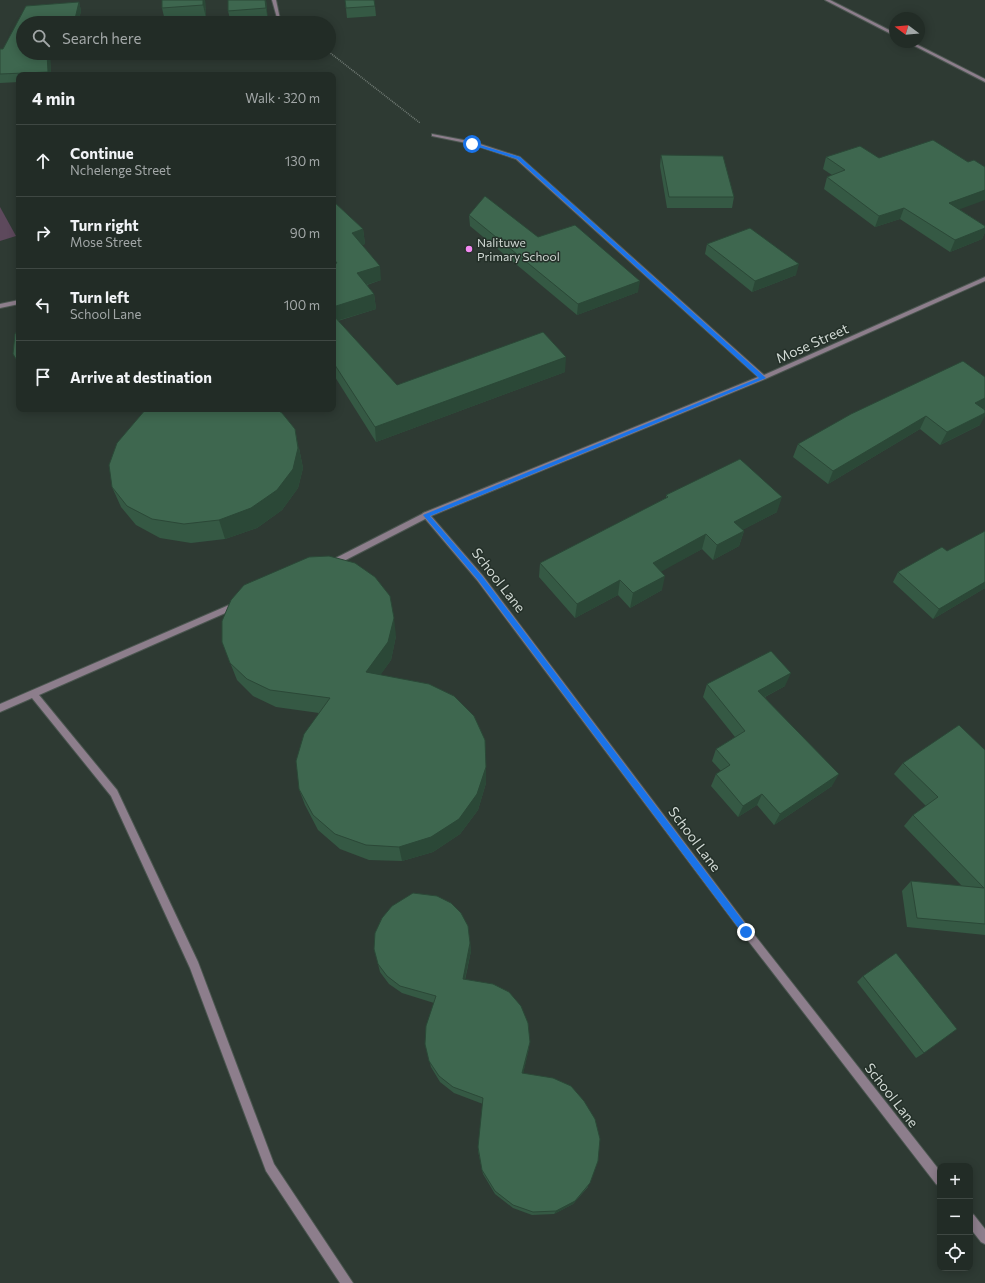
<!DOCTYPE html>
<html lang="en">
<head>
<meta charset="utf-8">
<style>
	:root { --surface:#222c26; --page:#2a342e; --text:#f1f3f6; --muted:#a2a7a7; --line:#3f4843 }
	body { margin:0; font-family:Commissioner,sans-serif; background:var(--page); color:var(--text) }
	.controls { position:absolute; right:12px; bottom:12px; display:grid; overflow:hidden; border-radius:8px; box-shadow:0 2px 10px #0003 }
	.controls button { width:36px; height:36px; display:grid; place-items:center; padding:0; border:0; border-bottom:1px solid var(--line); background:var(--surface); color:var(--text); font:20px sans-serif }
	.compass { position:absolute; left:889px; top:12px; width:36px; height:36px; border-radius:50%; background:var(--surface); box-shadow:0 2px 10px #0003; rotate:286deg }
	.stop { position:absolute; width:12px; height:12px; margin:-9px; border:3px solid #1a73e8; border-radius:50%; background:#fff }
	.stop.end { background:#1a73e8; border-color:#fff; box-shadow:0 1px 4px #0008 }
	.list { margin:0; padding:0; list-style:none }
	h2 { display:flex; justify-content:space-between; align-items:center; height:52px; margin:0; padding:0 16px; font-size:17px }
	h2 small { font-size:13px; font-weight:400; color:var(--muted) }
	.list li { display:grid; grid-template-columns:26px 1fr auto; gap:12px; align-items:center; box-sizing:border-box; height:72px; padding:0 16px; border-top:1px solid var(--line) }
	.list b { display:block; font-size:15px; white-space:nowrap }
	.list p { margin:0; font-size:13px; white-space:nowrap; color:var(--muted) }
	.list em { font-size:13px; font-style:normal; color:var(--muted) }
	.icon { flex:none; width:22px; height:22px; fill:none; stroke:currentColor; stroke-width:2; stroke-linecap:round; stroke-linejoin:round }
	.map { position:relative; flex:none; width:985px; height:1283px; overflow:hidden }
	.search { position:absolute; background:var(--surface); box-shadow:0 2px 10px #0003; left:16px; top:16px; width:320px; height:44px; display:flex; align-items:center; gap:10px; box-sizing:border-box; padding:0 14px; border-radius:22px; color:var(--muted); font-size:15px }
	.panel { position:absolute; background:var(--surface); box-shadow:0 2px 10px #0003; left:16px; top:72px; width:320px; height:340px; border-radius:8px }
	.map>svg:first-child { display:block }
</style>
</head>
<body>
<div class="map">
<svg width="985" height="1283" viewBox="0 0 985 1283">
	<rect width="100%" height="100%" fill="#2e3a33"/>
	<!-- green -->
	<polygon fill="#5d495c" points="0,207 16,236 0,241"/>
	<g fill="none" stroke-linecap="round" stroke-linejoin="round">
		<!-- service casing -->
		<g stroke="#4b5650" stroke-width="2">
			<g id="service">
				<polygon points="19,300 19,304 0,308 0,304"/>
				<polygon points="426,512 429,513 430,515 429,517 334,566 331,567 327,564 328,562"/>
				<polygon points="236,602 239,603 240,605 239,607 39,695 117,790 198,962 274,1164 353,1283 340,1283 266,1171 190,968 111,796 32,698 0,712 0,704"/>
			</g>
		</g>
		<!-- minor casing -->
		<g stroke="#4b5650" stroke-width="2">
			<g id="minor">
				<polygon points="272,0 276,0 280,19 277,18"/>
				<polygon points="825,0 830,0 895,33 895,36"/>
				<polygon points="907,42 912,42 985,79 985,82"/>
				<polygon points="432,134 474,142 520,157 764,375 985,277 985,281 765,379 431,516 483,576 749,928 940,1171 940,1186 936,1184 743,934 477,580 422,515 423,513 758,377 516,159 471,144 432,136"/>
				<polygon points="970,1213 974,1215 985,1229 985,1244 981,1242 970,1228"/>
			</g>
		</g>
		<!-- path -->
		<polyline stroke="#727c76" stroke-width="1.5" stroke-dasharray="1 1" stroke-linecap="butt" points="329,52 420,123"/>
		<!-- service -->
		<use href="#service" fill="#8d7e8c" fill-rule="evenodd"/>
		<!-- minor -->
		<use href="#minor" fill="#8d7e8c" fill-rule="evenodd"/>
	</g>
	<!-- wall -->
	<g fill="#355944">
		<polygon points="162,0 205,0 206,18 165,21 162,8"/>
		<polygon points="266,0 268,22 255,23 231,23 228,11"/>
		<polygon points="345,0 375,6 376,16 347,18"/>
		<polygon points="79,2 81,11 78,23 23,23 23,53 49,53 50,57 51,75 19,75 19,82 0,83 0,49 3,49 26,6"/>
		<polygon points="661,155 734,197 732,208 667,208 660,166"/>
		<polygon points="826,157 959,209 985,226 985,232 982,239 950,252 900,219 875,227 824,189 827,177 832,175 823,169"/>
		<polygon points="333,201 363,229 365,244 362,245 381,280 367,285 374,294 376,309 338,321 397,385 565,372 376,442 335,377 333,377"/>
		<polygon points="469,215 538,237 638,292 577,315 470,226"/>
		<polygon points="707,244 796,275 752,292 705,254"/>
		<polygon points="985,377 985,408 984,409 980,425 940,445 920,429 828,484 793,457 798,444"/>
		<polygon points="73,409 139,409 82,411"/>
		<polygon points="299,448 303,468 298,488 282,510 257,528 225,539 191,543 160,538 136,525 121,507 112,487"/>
		<polygon points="666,495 777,512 742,530 744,531 739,546 713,560 702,549 661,571 662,590 630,608 618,595 575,618 539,577 540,563 666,498"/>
		<polygon points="898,572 985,588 933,619 893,582"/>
		<polygon points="396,636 391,660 380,675 486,767 486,783 478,810 460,834 433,852 402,861 369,860 340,849 318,830 305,805 299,789 319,713 276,707 253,696 237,680 222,642"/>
		<polygon points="707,684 785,686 765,697 832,786 774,825 757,805 738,817 711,786 716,774 721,771 712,761 716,749 735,737 703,697"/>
		<polygon points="985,750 985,935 907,927 902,891 911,881 962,886 904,826 913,815 926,806 894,774 903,763"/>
		<polygon points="470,943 471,951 465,980 529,1048 523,1073 588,1187 573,1204 554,1214 532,1215 513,1208 495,1194 483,1174 478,1151 478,1147 483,1104 454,1093 440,1082 431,1067 425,1044 434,1003 402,993 389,984 380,972 378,964"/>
		<polygon points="863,976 924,1053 916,1058 857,982"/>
	</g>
	<!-- shaded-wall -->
	<g fill="#2b4837">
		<polygon points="203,0 205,0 206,18 203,5"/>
		<polygon points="265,0 266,0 268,22 266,8"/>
		<polygon points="79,2 81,11 78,23 74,23"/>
		<polygon points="47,53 49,53 50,57 51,75 49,75 48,72"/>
		<polygon points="985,190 985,200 944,215 949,203"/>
		<polygon points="904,208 900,219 875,227 879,216"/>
		<polygon points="985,228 985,232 982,239 950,252 955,240"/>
		<polygon points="363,229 365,244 354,248 352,233"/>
		<polygon points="799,264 796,275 752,292 755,281"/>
		<polygon points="380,266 381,280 359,287 357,273"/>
		<polygon points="640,281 638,292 577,315 578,304"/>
		<polygon points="374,294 376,309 333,322 333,307"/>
		<polygon points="566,357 565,372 376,442 375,427"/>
		<polygon points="333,364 335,377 333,377"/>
		<polygon points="985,398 985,408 968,416 975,403"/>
		<polygon points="985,413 985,416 980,425 940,445 947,432"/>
		<polygon points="926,416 920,429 828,484 833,471"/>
		<polygon points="295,429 303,468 298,488 282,510 257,528 225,539 219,520"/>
		<polygon points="782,497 777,512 729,537 734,522"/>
		<polygon points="744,531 739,546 713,560 717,545"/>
		<polygon points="706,534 702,549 650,578 653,563"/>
		<polygon points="665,576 662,590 630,608 633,593"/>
		<polygon points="620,580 618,595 575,618 577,604"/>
		<polygon points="985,582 985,588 933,619 939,609"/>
		<polygon points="394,618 396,636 391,660 370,690 366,672"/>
		<polygon points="791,673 785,686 753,703 758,691"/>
		<polygon points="486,767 486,783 478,810 460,834 433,852 402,861 399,847"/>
		<polygon points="839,774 832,786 774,825 780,814"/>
		<polygon points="762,794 757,805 738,817 743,806"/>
		<polygon points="470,943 471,951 463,987 463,979"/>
		<polygon points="530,1042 529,1048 522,1079 522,1073"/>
		<polygon points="590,1183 573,1204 554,1214 556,1211"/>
	</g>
	<!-- building -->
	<g fill="#3e674f" stroke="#2b4837">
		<polygon points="162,0 203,0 203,5 162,8"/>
		<polygon points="228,0 265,0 266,8 228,11"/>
		<polygon points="345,0 374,0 375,6 346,8"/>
		<polygon points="79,2 74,23 23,23 23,53 47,53 48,72 0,74 0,49 3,49 26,6"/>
		<polygon points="933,140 968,162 974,160 985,167 985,190 949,203 985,226 985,228 955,240 904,208 879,216 827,177 845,170 826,157 860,146 879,158"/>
		<polygon points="661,155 723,156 734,197 669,197"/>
		<polygon points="485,196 538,237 575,225 640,281 578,304 469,215"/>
		<polygon points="333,201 363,229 352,233 380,266 357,273 374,294 333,307 333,264 337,263 333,258"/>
		<polygon points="750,228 799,264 755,281 707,244"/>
		<polygon points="333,315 397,385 543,332 566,357 375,427 333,362"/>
		<polygon points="19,328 19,364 13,354 15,334"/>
		<polygon points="963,361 985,377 985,398 975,403 985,410 985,413 947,432 926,416 833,471 798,444 851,414"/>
		<polygon points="146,409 276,409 282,413 295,429 298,448 293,469 277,490 251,508 219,520 184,524 152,519 127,506 112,487 109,465 117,443"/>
		<polygon points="740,459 782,497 734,522 744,531 717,545 706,534 653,563 665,576 633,593 620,580 577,604 540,563 668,497 666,495"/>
		<polygon points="985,531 985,582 939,609 898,572 942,547 947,551"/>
		<polygon points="329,556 355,563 375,577 390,596 394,618 388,642 366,672 429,684 454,696 474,716 485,740 486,767 477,794 459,819 431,837 399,847 366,845 335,834 313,815 299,789 296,761 304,734 330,698 270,690 247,679 230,663 222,642 222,621 231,600 244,585 309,557"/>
		<polygon points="771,651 791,673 758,691 839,774 780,814 762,794 743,806 716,774 730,765 716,749 745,731 707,684"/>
		<polygon points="959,725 985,750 985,924 917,918 911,881 984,888 913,815 938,797 903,763"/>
		<polygon points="413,893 437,896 451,903 461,913 468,926 470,943 463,979 493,984 509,992 521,1006 528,1023 530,1042 522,1073 553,1078 571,1086 584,1101 595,1119 600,1139 598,1161 590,1183 575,1201 556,1211 533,1212 513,1205 495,1191 482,1170 478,1147 483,1098 453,1087 439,1076 429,1061 425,1044 426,1026 436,996 400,986 387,976 378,964 374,949 375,933 382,918 392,906"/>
		<polygon points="896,953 957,1029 924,1053 863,976"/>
	</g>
	<!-- route -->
	<polygon fill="#1a73e8" points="473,143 520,157 766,378 430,516 482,576 749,929 750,932 746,935 743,934 478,580 423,515 759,378 517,159 469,144"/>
	<!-- markers -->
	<circle fill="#f38af2" stroke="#243029" stroke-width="1.5" cx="469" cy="249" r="4"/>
	<g text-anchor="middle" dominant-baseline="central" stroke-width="3" stroke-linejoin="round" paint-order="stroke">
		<!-- far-poi labels -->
		<g font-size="12" fill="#d0d8d3" stroke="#243029" text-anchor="start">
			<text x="477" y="242">Nalituwe<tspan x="477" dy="14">Primary School</tspan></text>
		</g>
		<!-- street labels -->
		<g font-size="14" fill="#d0d8d3" stroke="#243029">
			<text transform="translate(812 343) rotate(-24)">Mose Street</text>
			<text transform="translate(499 580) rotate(52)">School Lane</text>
			<text transform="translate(695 839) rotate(53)">School Lane</text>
			<text transform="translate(892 1095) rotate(52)">School Lane</text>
		</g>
	</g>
</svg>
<div class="controls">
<button>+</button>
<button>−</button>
<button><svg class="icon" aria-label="locate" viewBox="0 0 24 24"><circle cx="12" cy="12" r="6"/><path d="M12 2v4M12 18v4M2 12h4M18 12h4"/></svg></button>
</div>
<svg class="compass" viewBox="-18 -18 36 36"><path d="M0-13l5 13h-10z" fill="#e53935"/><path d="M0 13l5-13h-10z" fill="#a2a7a7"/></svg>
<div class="stop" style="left:472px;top:144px"></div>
<div class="stop end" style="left:746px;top:932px"></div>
<div class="search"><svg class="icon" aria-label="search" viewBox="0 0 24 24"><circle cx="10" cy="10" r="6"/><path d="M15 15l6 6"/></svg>Search here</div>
<section class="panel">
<h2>4 min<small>Walk · 320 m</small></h2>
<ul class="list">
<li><svg class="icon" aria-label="ahead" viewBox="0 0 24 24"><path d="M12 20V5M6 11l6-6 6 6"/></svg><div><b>Continue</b><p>Nchelenge Street</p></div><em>130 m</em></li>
<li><svg class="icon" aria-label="right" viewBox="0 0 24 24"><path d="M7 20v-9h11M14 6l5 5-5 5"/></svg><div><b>Turn right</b><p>Mose Street</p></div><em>90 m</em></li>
<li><svg class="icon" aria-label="left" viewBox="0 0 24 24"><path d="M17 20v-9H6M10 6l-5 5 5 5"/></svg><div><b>Turn left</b><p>School Lane</p></div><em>100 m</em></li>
<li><svg class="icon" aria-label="arrive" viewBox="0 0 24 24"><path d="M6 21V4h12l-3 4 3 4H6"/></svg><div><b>Arrive at destination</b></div></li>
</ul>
</section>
</div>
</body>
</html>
